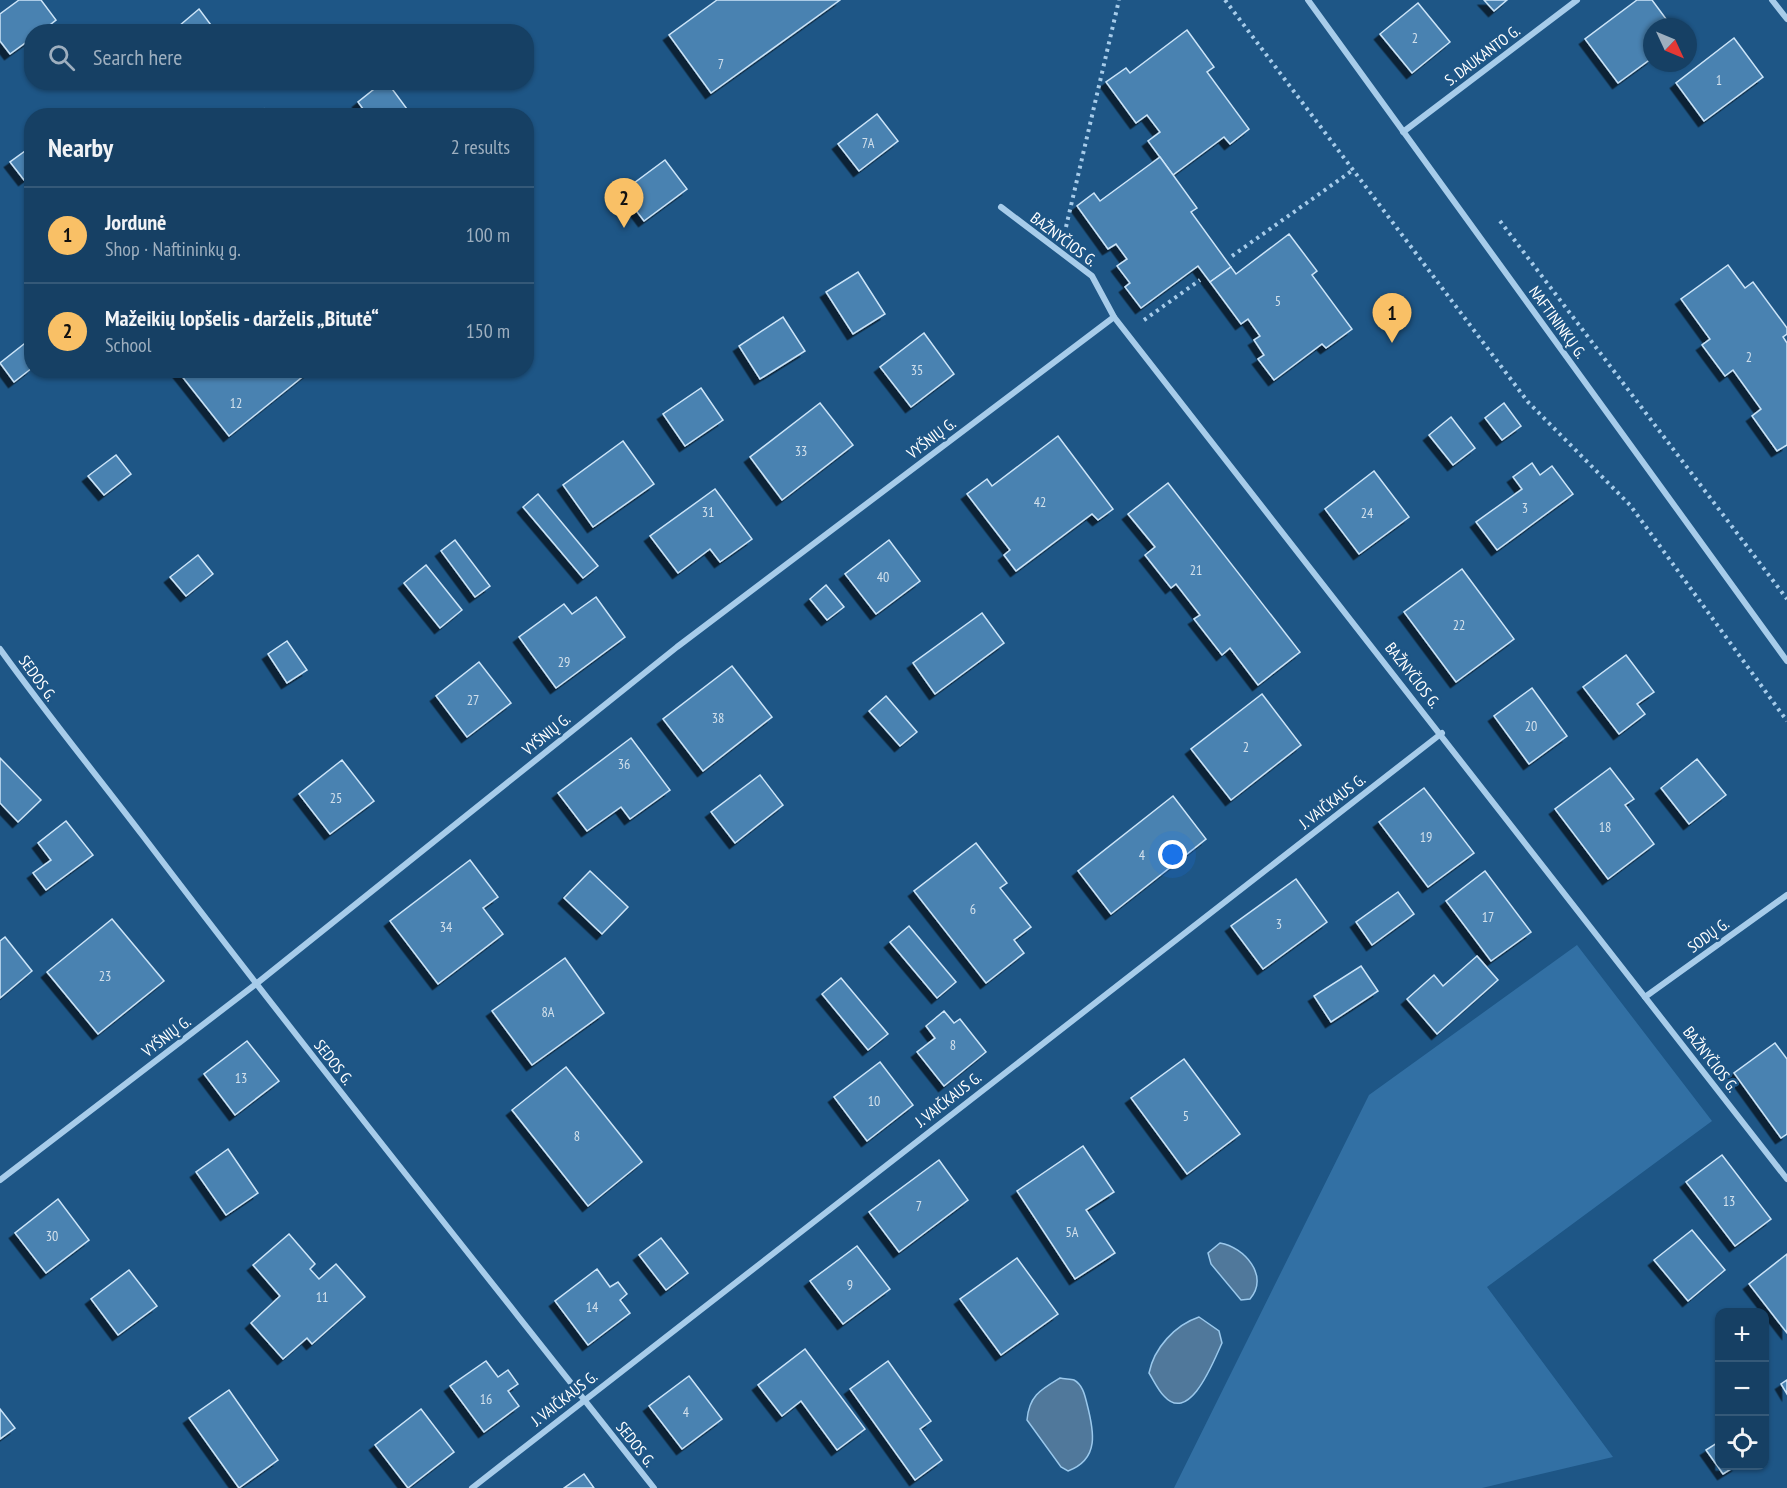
<!DOCTYPE html>
<html lang="en">
<head>
<meta charset="utf-8">
<style>
	:root { --surface:#164064; --page:#234b6d; --text:#f1f3f6; --muted:#9eafbf; --line:#355978; --accent:#f9c066 }
	body { margin:0; font-family:"PT Sans Narrow",sans-serif; background:var(--page); color:var(--text) }
	.controls { position:absolute; right:18px; bottom:18px; display:grid; overflow:hidden; border-radius:12px; box-shadow:0 2px 4px #0004 }
	.controls button { width:54px; height:54px; display:grid; place-items:center; padding:0; border:0; border-bottom:2px solid var(--line); background:var(--surface); color:var(--text); font:30px sans-serif }
	.compass { position:absolute; left:1643px; top:18px; width:54px; height:54px; border-radius:50%; background:var(--surface); box-shadow:0 2px 4px #0004; rotate:134deg }
	.you { position:absolute; left:1173px; top:855px; width:21px; height:21px; margin:-15px; border:4px solid #fff; border-radius:50%; background:#1a73e8; box-shadow:0 0 0 9px #1a73e833 }
	.badge { display:grid; place-items:center; width:39px; height:39px; border-radius:50%; background:var(--accent); color:#111; font-size:20px; font-weight:700 }
	.pin { position:absolute; translate:-50% -50px; filter:drop-shadow(0 2px 3px #0008) }
	.pin::after { content:''; position:absolute; top:32px; width:21px; height:18px; background:inherit; clip-path:polygon(0 0,100% 0,50% 100%) }
	.list { margin:0; padding:0; list-style:none }
	h2 { display:flex; justify-content:space-between; align-items:center; height:78px; margin:0; padding:0 24px; font-size:26px }
	h2 small { font-size:20px; font-weight:400; color:var(--muted) }
	.list li { display:grid; grid-template-columns:39px 1fr auto; gap:18px; align-items:center; box-sizing:border-box; height:96px; padding:0 24px; border-top:2px solid var(--line) }
	.list b { display:block; font-size:22px; white-space:nowrap }
	.list p { margin:0; font-size:20px; white-space:nowrap; color:var(--muted) }
	.list em { font-size:20px; font-style:normal; color:var(--muted) }
	.icon { flex:none; width:33px; height:33px; fill:none; stroke:currentColor; stroke-width:2; stroke-linecap:round; stroke-linejoin:round }
	.map { position:relative; flex:none; width:1787px; height:1488px; overflow:hidden }
	.search { position:absolute; background:var(--surface); box-shadow:0 2px 4px #0004; left:24px; top:24px; width:510px; height:66px; display:flex; align-items:center; gap:15px; box-sizing:border-box; padding:0 21px; border-radius:24px; color:var(--muted); font-size:22px }
	.panel { position:absolute; background:var(--surface); box-shadow:0 2px 4px #0004; left:24px; top:108px; width:510px; height:270px; border-radius:24px }
	.map>svg:first-child { display:block }
</style>
</head>
<body>
<div class="map">
<svg width="1787" height="1488" viewBox="0 0 1787 1488">
	<defs>
		<filter id="shadow"><feDropShadow dx="-5.5" dy="5.5" stdDeviation="0" flood-color="#0009"/></filter>
	</defs>
	<rect width="100%" height="100%" fill="#1e5686"/>
	<!-- green -->
	<polygon fill="#3270a4" points="1577,945 1712,1121 1487,1287 1613,1457 1482,1488 1174,1488 1369,1095"/>
	<!-- water -->
	<g fill="#50789b" stroke="#9ac8ec" stroke-width="1.5">
		<path d="M1220 1243C1244 1247 1270 1276 1250 1299L1241 1300 1211 1264 1208 1253Z"/>
		<path d="M1199 1317 1219 1331 1222 1343C1214 1360 1190 1425 1164 1396 1158 1390 1154 1381 1149 1373 1154 1348 1175 1325 1199 1317Z"/>
		<path d="M1060 1378C1064 1379 1071 1379 1074 1380 1083 1385 1085 1396 1087 1404 1094 1431 1100 1459 1068 1471L1061 1467 1027 1420C1029 1396 1040 1390 1060 1378Z"/>
	</g>
	<!-- building -->
	<g fill="#4a82b1" stroke="#cbe4f8" stroke-width="1.5" filter="url(#shadow)">
		<polygon points="19,0 41,0 56,20 41,32 32,32 32,38 10,54 0,41 0,14"/>
		<polygon points="717,0 840,0 711,93 669,35"/>
		<polygon points="1484,0 1507,0 1494,11"/>
		<polygon points="1637,0 1652,0 1672,27 1652,27 1652,58 1618,83 1585,39"/>
		<polygon points="1418,3 1450,42 1412,73 1380,34"/>
		<polygon points="199,9 214,29 210,32 172,32"/>
		<polygon points="1187,30 1214,67 1207,72 1249,129 1230,144 1224,137 1173,175 1148,141 1160,132 1147,115 1136,123 1106,82 1126,68 1130,73"/>
		<polygon points="1734,38 1763,77 1704,121 1676,83"/>
		<polygon points="383,82 387,82 410,113 368,116 358,102"/>
		<polygon points="264,109 269,116 257,116"/>
		<polygon points="877,114 898,141 859,171 838,144"/>
		<polygon points="32,146 32,174 24,180 10,162"/>
		<polygon points="1160,157 1197,208 1191,212 1231,267 1210,282 1198,266 1141,308 1125,287 1130,283 1117,266 1127,259 1116,244 1108,249 1077,206 1094,193 1100,201"/>
		<polygon points="665,160 687,189 644,221 622,192"/>
		<polygon points="1289,234 1317,271 1312,275 1352,329 1326,348 1322,344 1274,380 1258,359 1264,355 1254,340 1260,336 1248,319 1241,324 1210,282 1231,267 1236,274"/>
		<polygon points="1728,265 1745,288 1753,282 1787,328 1787,334 1783,337 1787,343 1787,445 1777,451 1752,416 1761,409 1733,370 1725,376 1702,345 1710,339 1681,299"/>
		<polygon points="858,272 885,314 853,334 826,292"/>
		<polygon points="783,317 805,351 760,379 739,346"/>
		<polygon points="924,333 954,374 911,407 880,367"/>
		<polygon points="24,344 32,353 32,368 14,382 0,363"/>
		<polygon points="177,370 311,370 229,436"/>
		<polygon points="701,388 723,420 685,446 663,414"/>
		<polygon points="820,403 853,445 782,500 750,457"/>
		<polygon points="1504,403 1521,426 1502,440 1485,418"/>
		<polygon points="1451,417 1475,448 1453,465 1429,435"/>
		<polygon points="1058,436 1113,509 1098,520 1092,514 1016,571 1004,555 1010,550 967,494 987,479 992,486"/>
		<polygon points="623,441 654,484 593,527 563,485"/>
		<polygon points="116,455 131,474 104,495 88,476"/>
		<polygon points="1532,463 1540,475 1552,466 1573,494 1497,550 1476,522 1522,489 1513,477"/>
		<polygon points="1374,471 1409,517 1359,554 1325,509"/>
		<polygon points="1168,483 1300,652 1258,685 1230,648 1222,655 1194,619 1200,615 1176,584 1171,588 1145,555 1155,547 1128,514"/>
		<polygon points="715,489 752,539 720,562 710,549 678,573 650,536"/>
		<polygon points="538,494 598,566 583,578 523,507"/>
		<polygon points="455,540 490,586 475,597 441,551"/>
		<polygon points="889,540 920,581 876,614 845,574"/>
		<polygon points="198,555 213,574 186,596 170,577"/>
		<polygon points="426,565 462,610 440,628 404,583"/>
		<polygon points="1462,569 1514,639 1456,682 1404,612"/>
		<polygon points="826,585 844,607 827,620 810,599"/>
		<polygon points="596,597 625,637 556,688 519,637 564,604 572,614"/>
		<polygon points="982,613 1004,643 935,694 913,663"/>
		<polygon points="287,641 307,670 287,683 268,654"/>
		<polygon points="1626,655 1654,692 1637,704 1645,714 1619,734 1583,687"/>
		<polygon points="479,662 511,703 467,737 436,696"/>
		<polygon points="732,666 772,717 703,771 663,719"/>
		<polygon points="1532,688 1567,736 1529,764 1494,716"/>
		<polygon points="1262,694 1301,745 1231,800 1191,749"/>
		<polygon points="886,696 917,732 900,746 869,711"/>
		<polygon points="631,738 670,790 630,819 621,807 587,831 558,793"/>
		<polygon points="0,758 41,800 18,822 0,803"/>
		<polygon points="1697,759 1726,795 1689,824 1661,788"/>
		<polygon points="342,760 374,801 330,834 299,794"/>
		<polygon points="1610,768 1634,799 1625,805 1654,844 1608,879 1555,809"/>
		<polygon points="760,775 783,805 735,843 711,812"/>
		<polygon points="1424,788 1474,853 1428,887 1379,822"/>
		<polygon points="1173,796 1206,839 1111,914 1078,871"/>
		<polygon points="66,821 93,855 46,890 33,873 51,860 38,843"/>
		<polygon points="976,843 1007,883 1000,888 1031,927 1014,940 1024,953 986,983 914,891"/>
		<polygon points="470,860 498,897 483,908 503,934 438,984 390,921"/>
		<polygon points="590,871 628,907 602,934 564,898"/>
		<polygon points="1485,871 1531,932 1491,961 1446,901"/>
		<polygon points="1296,879 1327,922 1263,969 1231,926"/>
		<polygon points="1398,892 1414,914 1372,945 1356,922"/>
		<polygon points="112,919 164,981 98,1034 47,972"/>
		<polygon points="909,926 956,982 937,998 890,942"/>
		<polygon points="5,937 32,971 0,998 0,941"/>
		<polygon points="1477,956 1498,980 1437,1034 1407,999 1434,975 1443,986"/>
		<polygon points="565,958 604,1013 532,1065 492,1011"/>
		<polygon points="1361,966 1378,991 1331,1022 1314,996"/>
		<polygon points="841,978 888,1034 868,1050 822,994"/>
		<polygon points="944,1011 954,1023 960,1019 986,1052 944,1086 917,1052 935,1038 926,1026"/>
		<polygon points="247,1041 279,1081 235,1115 204,1074"/>
		<polygon points="1775,1043 1787,1059 1787,1134 1781,1138 1734,1073"/>
		<polygon points="1184,1059 1240,1134 1187,1174 1131,1098"/>
		<polygon points="880,1062 913,1105 867,1141 834,1097"/>
		<polygon points="566,1067 642,1162 588,1206 512,1110"/>
		<polygon points="1083,1146 1114,1192 1086,1210 1115,1253 1075,1279 1017,1191"/>
		<polygon points="228,1149 258,1193 226,1215 196,1172"/>
		<polygon points="1722,1155 1771,1219 1735,1246 1686,1182"/>
		<polygon points="939,1160 968,1200 899,1252 869,1212"/>
		<polygon points="58,1199 89,1240 46,1273 15,1233"/>
		<polygon points="1692,1230 1725,1270 1688,1301 1654,1260"/>
		<polygon points="289,1234 315,1264 310,1269 319,1279 336,1264 365,1297 312,1344 307,1338 283,1359 251,1323 280,1296 253,1265"/>
		<polygon points="661,1238 688,1273 666,1290 639,1255"/>
		<polygon points="857,1246 890,1289 843,1324 810,1281"/>
		<polygon points="1787,1254 1787,1333 1749,1284"/>
		<polygon points="1017,1258 1058,1314 1001,1355 960,1299"/>
		<polygon points="597,1269 610,1287 618,1282 627,1294 620,1300 630,1313 588,1345 555,1301"/>
		<polygon points="129,1270 157,1306 118,1335 91,1299"/>
		<polygon points="805,1349 865,1429 837,1450 801,1401 782,1416 758,1385"/>
		<polygon points="486,1361 498,1377 508,1370 518,1384 508,1391 519,1406 484,1432 450,1386"/>
		<polygon points="888,1361 931,1421 920,1429 942,1460 915,1480 850,1389"/>
		<polygon points="689,1376 722,1419 682,1449 649,1406"/>
		<polygon points="1787,1380 1787,1394 1781,1384"/>
		<polygon points="229,1390 278,1460 239,1488 189,1418"/>
		<polygon points="0,1409 15,1428 0,1439"/>
		<polygon points="421,1409 454,1452 408,1488 375,1445"/>
		<polygon points="1720,1441 1720,1466 1736,1466 1723,1474 1706,1450"/>
		<polygon points="584,1474 594,1488 564,1488"/>
	</g>
	<g fill="none" stroke-linecap="round" stroke-linejoin="round">
		<!-- path -->
		<g stroke="#a7ccea" stroke-width="4" stroke-dasharray="3 4.5" stroke-linecap="butt">
			<polyline points="1225,0 1528,402 1630,505 1787,721"/>
			<polyline points="1500,221 1787,599"/>
			<polyline points="1066,227 1119,0"/>
			<polyline points="1232,256 1353,170"/>
			<polyline points="1144,320 1200,280"/>
		</g>
		<!-- street -->
		<g stroke="#a7ccea" stroke-width="6">
			<polyline points="1308,0 1787,661"/>
			<polyline points="1772,0 1787,19"/>
			<polyline points="1403,132 1577,0"/>
			<polyline points="1001,207 1092,276 1114,317 1787,1179"/>
			<path d="M0 649C46 713 95 773 143 836 310 1056 483 1271 654 1488"/>
			<polyline points="1645,997 1787,895"/>
			<polyline points="0,1180 256,984 677,647 1114,317"/>
			<polyline points="472,1488 1442,733"/>
		</g>
	</g>
	<g text-anchor="middle" dominant-baseline="central" stroke-width="5" stroke-linejoin="round" paint-order="stroke">
		<!-- number labels -->
		<g font-size="14" fill="#d2e0ec">
			<text x="1415" y="38">2</text>
			<text x="721" y="64">7</text>
			<text x="1719" y="80">1</text>
			<text x="868" y="143">7A</text>
			<text x="1278" y="301">5</text>
			<text x="1749" y="357">2</text>
			<text x="917" y="370">35</text>
			<text x="236" y="403">12</text>
			<text x="801" y="451">33</text>
			<text x="1040" y="502">42</text>
			<text x="1525" y="508">3</text>
			<text x="708" y="512">31</text>
			<text x="1367" y="513">24</text>
			<text x="1196" y="570">21</text>
			<text x="883" y="577">40</text>
			<text x="1459" y="625">22</text>
			<text x="564" y="662">29</text>
			<text x="473" y="700">27</text>
			<text x="718" y="718">38</text>
			<text x="1531" y="726">20</text>
			<text x="1246" y="747">2</text>
			<text x="624" y="764">36</text>
			<text x="336" y="798">25</text>
			<text x="1605" y="827">18</text>
			<text x="1426" y="837">19</text>
			<text x="1142" y="855">4</text>
			<text x="973" y="909">6</text>
			<text x="1488" y="917">17</text>
			<text x="1279" y="924">3</text>
			<text x="446" y="927">34</text>
			<text x="105" y="976">23</text>
			<text x="548" y="1012">8A</text>
			<text x="953" y="1045">8</text>
			<text x="241" y="1078">13</text>
			<text x="874" y="1101">10</text>
			<text x="1186" y="1116">5</text>
			<text x="577" y="1136">8</text>
			<text x="1729" y="1201">13</text>
			<text x="919" y="1206">7</text>
			<text x="1072" y="1232">5A</text>
			<text x="52" y="1236">30</text>
			<text x="850" y="1285">9</text>
			<text x="322" y="1297">11</text>
			<text x="592" y="1307">14</text>
			<text x="486" y="1399">16</text>
			<text x="686" y="1412">4</text>
		</g>
		<!-- street labels -->
		<g font-size="16" fill="#fff" stroke="#1e5686">
			<text transform="translate(1482 55) rotate(-37)">S. DAUKANTO G.</text>
			<text transform="translate(1064 239) rotate(37)">BAŽNYČIOS G.</text>
			<text transform="translate(1558 322) rotate(54)">NAFTININKŲ G.</text>
			<text transform="translate(931 438) rotate(-37)">VYŠNIŲ G.</text>
			<text transform="translate(1413 675) rotate(52)">BAŽNYČIOS G.</text>
			<text transform="translate(38 678) rotate(54)">SEDOS G.</text>
			<text transform="translate(546 734) rotate(-39)">VYŠNIŲ G.</text>
			<text transform="translate(1332 801) rotate(-38)">J. VAIČKAUS G.</text>
			<text transform="translate(1708 935) rotate(-36)">SODŲ G.</text>
			<text transform="translate(166 1036) rotate(-37)">VYŠNIŲ G.</text>
			<text transform="translate(1711 1059) rotate(52)">BAŽNYČIOS G.</text>
			<text transform="translate(334 1062) rotate(52)">SEDOS G.</text>
			<text transform="translate(948 1099) rotate(-38)">J. VAIČKAUS G.</text>
			<text transform="translate(564 1398) rotate(-38)">J. VAIČKAUS G.</text>
			<text transform="translate(636 1444) rotate(52)">SEDOS G.</text>
		</g>
	</g>
</svg>
<div class="controls">
<button>+</button>
<button>−</button>
<button><svg class="icon" aria-label="locate" viewBox="0 0 24 24"><circle cx="12" cy="12" r="6"/><path d="M12 2v4M12 18v4M2 12h4M18 12h4"/></svg></button>
</div>
<svg class="compass" viewBox="-18 -18 36 36"><path d="M0-13l5 13h-10z" fill="#e53935"/><path d="M0 13l5-13h-10z" fill="#9eafbf"/></svg>
<div class="you"></div>
<div class="pin badge" style="left:1392px;top:343px">1</div>
<div class="pin badge" style="left:624px;top:228px">2</div>
<div class="search"><svg class="icon" aria-label="search" viewBox="0 0 24 24"><circle cx="10" cy="10" r="6"/><path d="M15 15l6 6"/></svg>Search here</div>
<section class="panel">
<h2>Nearby<small>2 results</small></h2>
<ul class="list">
<li><span class="badge">1</span><div><b>Jordunė</b><p>Shop · Naftininkų g.</p></div><em>100 m</em></li>
<li><span class="badge">2</span><div><b>Mažeikių lopšelis - darželis „Bitutė“</b><p>School</p></div><em>150 m</em></li>
</ul>
</section>
</div>
</body>
</html>
